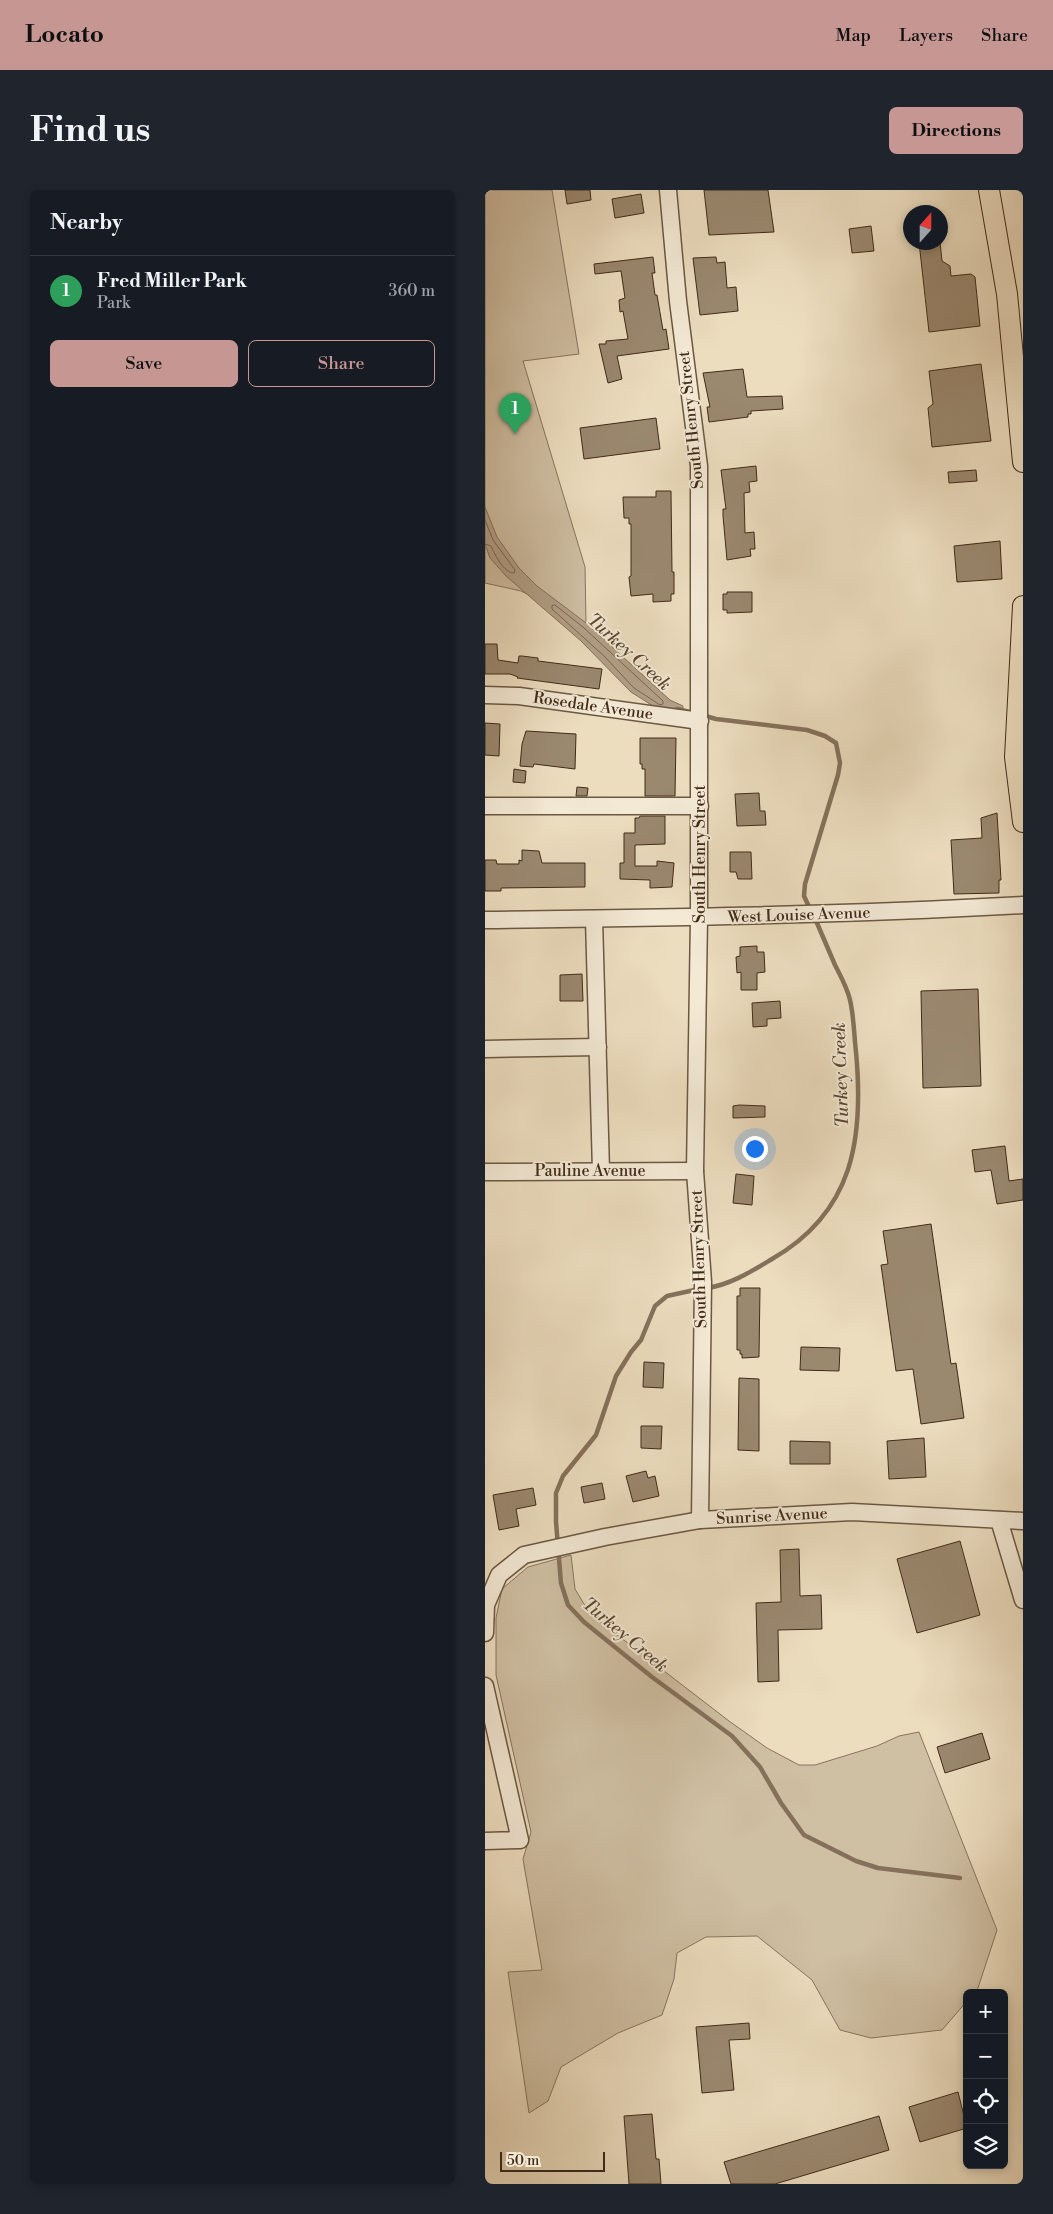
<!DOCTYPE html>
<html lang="en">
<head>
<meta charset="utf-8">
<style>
	:root { --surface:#171b24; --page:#20242c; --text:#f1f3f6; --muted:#9ea1a6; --line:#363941; --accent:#c59692 }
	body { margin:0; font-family:"Libre Bodoni",serif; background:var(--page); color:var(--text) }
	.controls { position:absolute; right:15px; bottom:15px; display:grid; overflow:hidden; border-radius:8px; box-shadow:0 2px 8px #0003 }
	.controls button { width:45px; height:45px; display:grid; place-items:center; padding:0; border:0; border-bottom:1px solid var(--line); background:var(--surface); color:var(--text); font:25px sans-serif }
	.compass { position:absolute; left:418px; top:15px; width:45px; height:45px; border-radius:50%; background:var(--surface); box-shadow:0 2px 8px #0003; rotate:21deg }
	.scale { position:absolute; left:15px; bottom:12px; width:105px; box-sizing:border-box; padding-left:5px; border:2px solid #412b19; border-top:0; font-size:14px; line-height:18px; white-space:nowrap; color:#412b19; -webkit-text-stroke:4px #f3e9d5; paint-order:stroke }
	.you { position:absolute; left:269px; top:958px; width:18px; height:18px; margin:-12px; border:4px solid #fff; border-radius:50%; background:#1a73e8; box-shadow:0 0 0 8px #1a73e833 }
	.badge { display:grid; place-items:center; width:32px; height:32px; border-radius:50%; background:var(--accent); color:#fff; font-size:16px; font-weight:700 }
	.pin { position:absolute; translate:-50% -41px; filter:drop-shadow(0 1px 2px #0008) }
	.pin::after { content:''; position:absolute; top:26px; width:18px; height:15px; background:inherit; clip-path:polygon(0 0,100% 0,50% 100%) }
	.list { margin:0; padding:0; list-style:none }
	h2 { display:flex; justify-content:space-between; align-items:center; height:65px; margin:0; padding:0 20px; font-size:21px }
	h2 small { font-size:16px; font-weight:400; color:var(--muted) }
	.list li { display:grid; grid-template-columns:32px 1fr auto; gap:15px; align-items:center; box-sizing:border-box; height:70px; padding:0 20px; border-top:1px solid var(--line) }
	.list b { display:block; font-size:19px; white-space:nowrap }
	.list p { margin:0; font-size:16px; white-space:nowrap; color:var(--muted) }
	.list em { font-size:16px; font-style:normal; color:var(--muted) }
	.actions { display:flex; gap:10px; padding:15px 20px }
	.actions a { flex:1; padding:11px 0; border:1px solid var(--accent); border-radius:8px; text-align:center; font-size:18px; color:var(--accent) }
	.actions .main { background:var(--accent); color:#111 }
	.icon { flex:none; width:28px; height:28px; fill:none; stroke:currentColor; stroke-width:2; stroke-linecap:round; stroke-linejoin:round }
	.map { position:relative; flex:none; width:538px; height:1994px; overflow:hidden; border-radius:8px }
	header { display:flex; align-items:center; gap:30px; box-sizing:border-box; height:70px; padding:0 25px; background:var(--accent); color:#111 }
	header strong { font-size:24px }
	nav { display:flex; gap:28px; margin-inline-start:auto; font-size:18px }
	.intro { display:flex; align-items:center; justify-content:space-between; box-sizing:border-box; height:120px; padding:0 30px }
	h1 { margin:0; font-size:35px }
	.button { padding:12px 22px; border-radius:8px; background:var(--accent); color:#111; font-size:18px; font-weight:700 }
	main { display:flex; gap:30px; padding:0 30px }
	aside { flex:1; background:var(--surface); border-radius:8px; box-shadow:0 2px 8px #0003 }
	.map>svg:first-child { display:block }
</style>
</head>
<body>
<header>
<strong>Locato</strong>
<nav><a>Map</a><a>Layers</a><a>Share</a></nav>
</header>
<div class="intro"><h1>Find us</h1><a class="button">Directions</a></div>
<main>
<aside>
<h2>Nearby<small></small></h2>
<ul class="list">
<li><span class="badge" style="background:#2e9e5b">1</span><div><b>Fred Miller Park</b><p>Park</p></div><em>360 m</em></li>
</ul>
<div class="actions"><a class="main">Save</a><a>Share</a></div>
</aside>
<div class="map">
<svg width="538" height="1994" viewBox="0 0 538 1994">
	<rect width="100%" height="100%" fill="#ecddbf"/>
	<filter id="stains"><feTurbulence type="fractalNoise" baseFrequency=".004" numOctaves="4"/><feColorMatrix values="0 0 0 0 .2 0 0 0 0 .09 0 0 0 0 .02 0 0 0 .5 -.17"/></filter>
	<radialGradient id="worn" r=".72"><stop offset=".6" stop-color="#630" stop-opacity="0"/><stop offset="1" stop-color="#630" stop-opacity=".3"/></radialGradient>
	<!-- green -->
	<g fill="#cfbfa3" stroke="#88755e">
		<polygon points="0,0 67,0 94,164 38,171 100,377 101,433 36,401 0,393"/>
		<polygon points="86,1365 90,1399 105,1424 244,1531 282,1558 314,1575 330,1575 392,1556 414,1546 434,1542 512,1740 493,1798 489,1803 482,1803 482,1811 457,1840 386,1848 355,1840 327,1790 272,1746 221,1747 192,1763 189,1789 177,1825 133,1843 76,1877 63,1911 44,1923 23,1782 57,1780 38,1669 46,1642 11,1485 11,1428 17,1399 43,1377"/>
	</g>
	<!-- water -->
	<polygon fill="#b2a087" stroke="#85715b" points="0,317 12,347 34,378 52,396 101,433 185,510 198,516 198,524 176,521 146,502 96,451 21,386 5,368 0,354"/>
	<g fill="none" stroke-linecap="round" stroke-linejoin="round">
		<!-- shore -->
		<g stroke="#7a6650" stroke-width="1">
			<path d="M0 330 8 350 30 380 29 383C19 383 10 365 6 356L0 354"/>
			<polygon points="70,415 98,437 178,511 178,514 175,515 149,498 119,466 67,419 67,416"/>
		</g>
		<!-- stream -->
		<g stroke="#85715b" stroke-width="4.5">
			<polyline points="192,519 209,523"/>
			<polyline points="217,525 231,529 322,540 340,546 351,553 355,573 353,585 320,694 319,706 325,719"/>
			<path d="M222 1098C245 1095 267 1081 287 1069 369 1022 379 948 371 862 369 845 369 827 365 810 362 797 356 787 350 775 343 759 336 742 329 726"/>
			<polyline points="214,1099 182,1106 170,1116 156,1150 146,1162 131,1186 111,1245 78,1286 71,1303 71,1332 76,1393 83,1415 99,1432 167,1487 247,1546 275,1577 296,1613 319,1645 371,1671 393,1678 475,1688"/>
		</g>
	</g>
	<!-- building -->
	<g fill="#9a886f" stroke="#412b19">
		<polygon points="80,0 105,0 106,10 82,14"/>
		<polygon points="219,0 283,0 289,42 224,45"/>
		<polygon points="156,4 159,23 130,28 127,9"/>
		<polygon points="386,36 389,61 367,63 364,39"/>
		<polygon points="434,52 455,52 457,71 465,76 466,86 486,84 490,87 495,136 444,142"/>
		<polygon points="168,67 170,83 167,83 170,105 172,105 178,140 181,139 184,159 132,166 137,189 123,193 114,154 121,154 121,151 143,149 138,121 135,122 134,110 140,108 136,81 110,84 109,74"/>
		<polygon points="231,67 232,73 240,72 242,98 251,97 253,121 215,125 208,68"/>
		<polygon points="496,174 506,251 447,257 443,218 448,214 444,181"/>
		<polygon points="258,179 262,207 297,206 298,219 266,221 266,224 263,224 263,227 224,232 222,217 225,217 218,183"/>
		<polygon points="171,228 175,259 99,269 95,238"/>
		<polygon points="271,276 272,291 264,292 265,302 259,303 260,343 269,342 270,359 265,359 266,366 242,370 238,326 238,319 241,319 236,280"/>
		<polygon points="491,280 492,291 464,293 463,282"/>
		<polygon points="171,301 186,301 187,382 189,382 189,404 186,404 186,411 168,412 168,404 146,406 144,387 146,386 146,334 144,334 144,328 139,328 138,307 171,307"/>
		<polygon points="515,351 517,389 472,392 469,356"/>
		<polygon points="242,402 267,402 267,422 242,423 242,420 238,420 238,404 242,404"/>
		<polygon points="0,454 12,454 13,470 33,473 34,466 37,466 53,468 53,471 117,479 114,499 32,488 33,487 25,484 0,484"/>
		<polygon points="0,533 15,534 14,566 0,565"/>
		<polygon points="41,541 91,544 90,579 49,574 48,577 35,576 37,554"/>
		<polygon points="155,548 191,548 190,606 160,606 160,579 157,579 157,574 155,574"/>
		<polygon points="29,579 41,581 40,593 28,592"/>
		<polygon points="92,597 103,598 102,606 91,606"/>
		<polygon points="274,603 275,621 280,621 281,635 252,636 250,604"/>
		<polygon points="512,623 516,690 514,690 514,703 469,704 466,650 497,648 496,628"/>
		<polygon points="155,626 180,626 180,654 150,655 150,676 172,676 172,671 189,673 187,697 165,698 165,690 135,689 135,673 139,673 139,643 150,643 150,628 154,628"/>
		<polygon points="37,660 54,661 57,673 100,673 100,697 16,698 16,701 0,701 0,670 11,670 12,674 34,674 34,670 37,671"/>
		<polygon points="245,662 266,662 267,689 253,689 251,682 245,682"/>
		<polygon points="272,756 272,762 279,762 280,782 272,783 272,800 256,800 256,782 252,783 251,767 255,766 255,757"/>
		<polygon points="97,784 98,811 75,811 75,785"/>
		<polygon points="493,799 496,896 438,898 436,801"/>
		<polygon points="295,811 296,828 282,829 282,836 268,837 267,813"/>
		<polygon points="254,915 280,916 280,927 248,928 248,916"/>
		<polygon points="520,956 524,991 538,989 538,1010 512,1014 506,980 490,982 487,960"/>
		<polygon points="251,984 269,986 267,1015 248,1013"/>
		<polygon points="446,1034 466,1174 471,1173 479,1228 436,1234 428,1179 411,1181 396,1075 403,1074 398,1041"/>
		<polygon points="255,1098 275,1098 274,1167 257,1168 257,1164 255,1164 255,1160 252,1160 252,1106 255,1106"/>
		<polygon points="316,1157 355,1158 354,1181 315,1180"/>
		<polygon points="159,1172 179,1173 178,1198 158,1197"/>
		<polygon points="254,1188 274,1189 274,1261 253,1260"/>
		<polygon points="156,1236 177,1236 176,1259 156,1258"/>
		<polygon points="439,1248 441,1287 404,1289 402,1251"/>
		<polygon points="305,1251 345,1252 345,1274 305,1274"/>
		<polygon points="161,1281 163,1288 170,1286 174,1306 148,1312 141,1286"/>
		<polygon points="117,1293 120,1309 99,1313 96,1297"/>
		<polygon points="48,1298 51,1315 31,1319 34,1336 14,1340 8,1305"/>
		<polygon points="475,1351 495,1425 432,1443 412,1369"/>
		<polygon points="314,1359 315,1406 336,1405 337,1439 293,1440 294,1491 273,1492 271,1413 296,1412 295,1360"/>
		<polygon points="497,1543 505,1569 460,1583 452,1557"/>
		<polygon points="264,1833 265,1849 244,1850 249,1900 217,1903 211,1837"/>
		<polygon points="473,1902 482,1938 435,1952 424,1917"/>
		<polygon points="167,1924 171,1969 174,1969 176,1994 144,1994 139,1926"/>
		<polygon points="394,1926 404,1960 290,1994 246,1994 239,1972"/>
	</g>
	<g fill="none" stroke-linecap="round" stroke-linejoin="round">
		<!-- minor casing -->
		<g stroke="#6c5842" stroke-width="19">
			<g id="minor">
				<polyline points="183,0 193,111 214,276 214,728 210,981 218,1092 215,1330"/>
				<polyline points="0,505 34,506 215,531"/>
				<polyline points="0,616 215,616"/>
				<polyline points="109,729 116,981"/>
				<path d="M0 730C180 728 359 725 538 715"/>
				<polyline points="0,859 113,857"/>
				<polyline points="0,982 210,981"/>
				<polyline points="514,1330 538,1410"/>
				<polyline points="0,1443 1,1415 14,1385 39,1365 120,1347 215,1330 367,1322 538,1331"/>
				<polyline points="0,1496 35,1650 0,1651"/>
			</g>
		</g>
		<!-- major casing -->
		<g stroke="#412b19" stroke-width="22">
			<g id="major">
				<polyline points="504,0 522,104 538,272"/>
				<polyline points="538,416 530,567 538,632"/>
			</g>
		</g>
		<!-- minor -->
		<use href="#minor" stroke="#f3e9d5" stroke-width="16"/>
		<!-- major -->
		<use href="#major" stroke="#ecddbf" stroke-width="20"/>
	</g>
	<g text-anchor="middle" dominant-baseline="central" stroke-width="4" stroke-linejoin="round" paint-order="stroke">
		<!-- street labels -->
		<g font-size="16" fill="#412b19" stroke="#f3e9d5">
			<text transform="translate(206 230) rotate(-96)">South Henry Street</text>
			<text transform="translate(108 516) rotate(8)">Rosedale Avenue</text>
			<text transform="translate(215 664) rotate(-90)">South Henry Street</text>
			<text transform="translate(314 725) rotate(-2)">West Louise Avenue</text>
			<text x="105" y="981">Pauline Avenue</text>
			<text transform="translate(214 1069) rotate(-92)">South Henry Street</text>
			<text transform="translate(287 1326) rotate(-3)">Sunrise Avenue</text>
		</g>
		<!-- water labels -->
		<g font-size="18" font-style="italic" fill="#5d4834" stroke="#f3e9d5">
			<text transform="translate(144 462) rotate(42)">Turkey Creek</text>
			<text transform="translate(356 885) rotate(-92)">Turkey Creek</text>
			<text transform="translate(140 1445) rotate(40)">Turkey Creek</text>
		</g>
	</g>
	<rect width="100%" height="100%" filter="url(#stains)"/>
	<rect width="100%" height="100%" fill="url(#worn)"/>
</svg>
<div class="controls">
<button>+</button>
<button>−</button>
<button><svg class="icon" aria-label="locate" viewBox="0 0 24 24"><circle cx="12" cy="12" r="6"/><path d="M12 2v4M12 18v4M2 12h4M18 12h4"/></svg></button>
<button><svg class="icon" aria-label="layers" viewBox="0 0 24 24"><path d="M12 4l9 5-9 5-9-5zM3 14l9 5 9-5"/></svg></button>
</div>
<svg class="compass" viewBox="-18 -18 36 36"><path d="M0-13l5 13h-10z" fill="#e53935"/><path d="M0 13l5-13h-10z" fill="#9ea1a6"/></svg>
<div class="scale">50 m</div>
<div class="you"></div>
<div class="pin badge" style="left:30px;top:244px;background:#2e9e5b">1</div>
</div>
</main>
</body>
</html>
